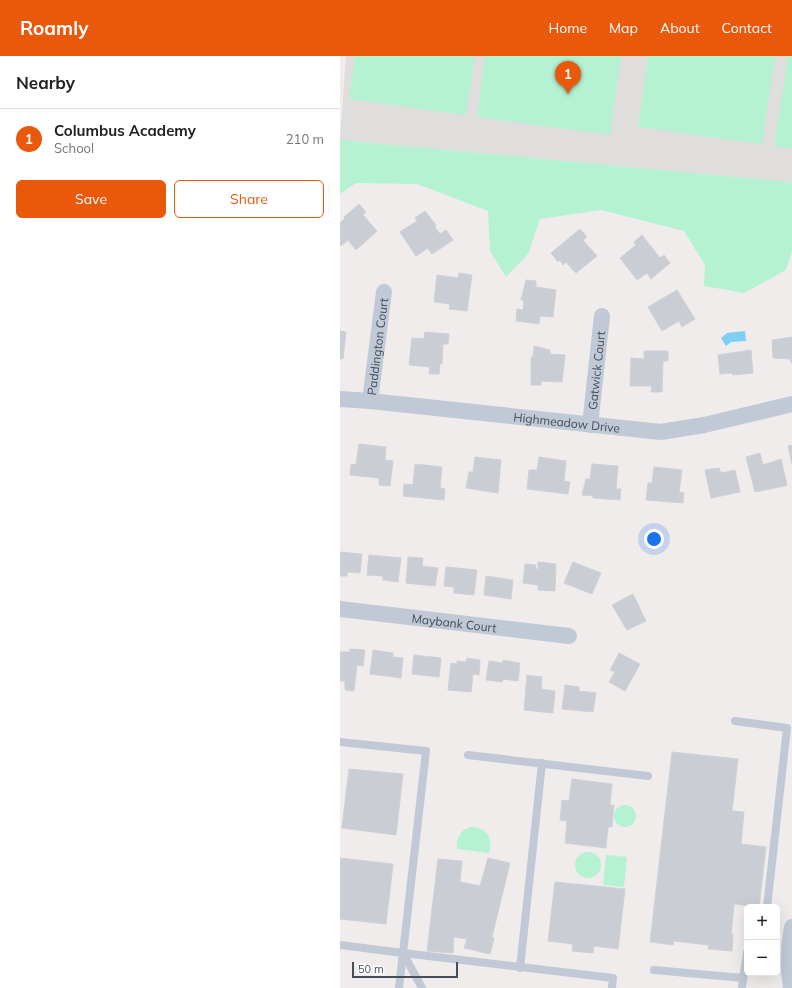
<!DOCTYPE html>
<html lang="en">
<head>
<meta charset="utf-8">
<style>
	:root { --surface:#fff; --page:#f2f2f2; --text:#202124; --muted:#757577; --line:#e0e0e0; --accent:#ea580c }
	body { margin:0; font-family:Mulish,sans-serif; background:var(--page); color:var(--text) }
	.controls { position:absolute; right:12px; bottom:12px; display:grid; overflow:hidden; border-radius:6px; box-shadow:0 4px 16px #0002 }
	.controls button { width:36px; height:36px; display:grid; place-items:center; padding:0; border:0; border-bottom:1px solid var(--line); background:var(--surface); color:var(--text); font:20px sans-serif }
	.scale { position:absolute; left:12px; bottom:10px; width:106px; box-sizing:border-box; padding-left:4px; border:2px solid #434d5b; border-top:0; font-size:11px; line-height:14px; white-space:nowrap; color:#434d5b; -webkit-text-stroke:3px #fff; paint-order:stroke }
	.you { position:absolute; left:314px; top:483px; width:14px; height:14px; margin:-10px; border:3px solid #fff; border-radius:50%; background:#1a73e8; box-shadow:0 0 0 6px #1a73e833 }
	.badge { display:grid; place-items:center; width:26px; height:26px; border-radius:50%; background:var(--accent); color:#fff; font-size:13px; font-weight:700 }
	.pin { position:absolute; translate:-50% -33px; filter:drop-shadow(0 1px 2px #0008) }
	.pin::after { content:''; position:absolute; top:21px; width:14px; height:12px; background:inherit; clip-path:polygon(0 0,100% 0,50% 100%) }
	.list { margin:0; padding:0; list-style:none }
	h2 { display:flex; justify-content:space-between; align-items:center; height:52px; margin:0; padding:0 16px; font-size:17px }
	h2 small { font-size:13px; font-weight:400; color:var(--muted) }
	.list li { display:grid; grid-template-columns:26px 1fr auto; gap:12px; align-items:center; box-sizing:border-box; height:60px; padding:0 16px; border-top:1px solid var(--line) }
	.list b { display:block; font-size:15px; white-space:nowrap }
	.list p { margin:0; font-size:13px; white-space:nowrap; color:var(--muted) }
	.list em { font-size:13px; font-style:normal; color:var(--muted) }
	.actions { display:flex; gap:8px; padding:12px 16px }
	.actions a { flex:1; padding:9px 0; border:1px solid var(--accent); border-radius:6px; text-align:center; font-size:14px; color:var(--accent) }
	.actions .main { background:var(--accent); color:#fff }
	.map { position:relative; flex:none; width:452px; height:932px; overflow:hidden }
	header { display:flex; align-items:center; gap:24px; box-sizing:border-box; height:56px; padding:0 20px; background:var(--accent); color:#fff }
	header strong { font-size:19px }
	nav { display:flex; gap:22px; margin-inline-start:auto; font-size:14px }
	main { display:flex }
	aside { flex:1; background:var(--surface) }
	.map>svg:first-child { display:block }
</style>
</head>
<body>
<header>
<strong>Roamly</strong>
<nav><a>Home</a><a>Map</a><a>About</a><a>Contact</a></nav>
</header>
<main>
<aside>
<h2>Nearby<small></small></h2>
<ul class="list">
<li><span class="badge">1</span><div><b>Columbus Academy</b><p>School</p></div><em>210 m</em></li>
</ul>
<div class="actions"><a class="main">Save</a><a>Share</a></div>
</aside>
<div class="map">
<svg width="452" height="932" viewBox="0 0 452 932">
	<rect width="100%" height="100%" fill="#efeceb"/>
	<!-- education -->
	<polygon fill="#e0dddd" points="6,0 452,0 452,126 0,84"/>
	<!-- green -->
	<g fill="#b4f2d2">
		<polygon points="15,0 135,0 126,59 9,43"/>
		<polygon points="145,0 281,0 270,79 137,61"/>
		<polygon points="308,0 435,0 422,88 298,71"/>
		<polygon points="448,0 452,0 452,93 434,90"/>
		<polygon points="0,84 452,126 452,195 446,214 404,237 364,230 365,209 344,175 261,154 200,163 188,198 166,221 150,195 148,155 77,128 16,127 0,138"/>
		<circle cx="285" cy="760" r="11"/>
		<path d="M130 771C146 771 154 782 149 797L117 793C116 782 120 775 130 771Z"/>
		<circle cx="248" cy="809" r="13"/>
		<polygon points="266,799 287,801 284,831 263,829"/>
	</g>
	<!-- water -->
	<polygon fill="#7dcff3" points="405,275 406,285 391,286 386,290 381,282 387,277"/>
	<!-- building -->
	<g fill="#cacdd4" stroke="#cfd1d8">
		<polygon points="19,148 26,156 23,159 37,175 16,194 8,184 1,190 0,188 0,167 5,162 4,161"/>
		<polygon points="85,155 96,169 95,171 100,178 106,174 113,184 92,198 88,192 76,200 60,176 77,165 75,162"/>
		<polygon points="240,173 247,181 243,184 257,200 236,217 226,206 223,209 220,204 218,206 211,197"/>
		<polygon points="302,179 320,202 324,199 330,207 311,223 307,217 297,224 280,202 296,189 294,186"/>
		<polygon points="119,217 132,219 127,255 109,253 110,248 94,246 97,219 118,222"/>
		<polygon points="186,224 196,225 196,231 216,234 213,261 200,260 199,268 176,265 177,253 183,254 184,244 181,244"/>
		<polygon points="337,234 355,263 342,271 339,265 322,275 308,251"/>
		<polygon points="0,275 6,276 3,303 0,302"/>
		<polygon points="85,276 109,278 108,288 103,288 102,308 100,307 99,318 89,318 90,311 69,309 72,282 84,283"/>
		<polygon points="452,281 452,308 450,303 433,302 432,284"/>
		<polygon points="194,290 210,294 210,298 225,299 222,326 201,325 201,329 191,329 191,301 193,301"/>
		<polygon points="411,294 413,317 393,319 392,317 380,318 378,299"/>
		<polygon points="304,295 328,295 328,305 323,305 322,336 311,336 312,330 290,330 291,302 304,303"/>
		<polygon points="19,388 46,391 45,404 53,405 50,430 39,429 39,422 10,419 11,408 16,409"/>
		<polygon points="452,389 452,408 448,390"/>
		<polygon points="420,397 423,409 441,403 447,429 445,430 415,436 406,401"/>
		<polygon points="135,401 161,404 158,437 126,432 129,416 133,416"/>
		<polygon points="199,401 226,405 224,425 230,426 228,438 187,433 189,414 197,414"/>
		<polygon points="75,408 102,411 100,432 105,433 104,444 63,440 64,428 73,429"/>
		<polygon points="252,408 278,410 276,433 281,433 280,444 253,442 253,440 242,439 246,423 250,423"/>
		<polygon points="314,411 342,414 339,436 344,437 343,447 306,444 308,427 312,427"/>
		<polygon points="379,412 381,417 395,414 400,436 371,442 365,414"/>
		<polygon points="0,496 22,498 20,517 7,516 7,520 0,520"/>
		<polygon points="29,499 61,502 58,526 43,524 43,520 27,519"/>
		<polygon points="68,501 83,502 82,510 98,512 95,530 66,527"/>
		<polygon points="198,506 216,508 215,535 198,534 198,529 183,527 185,508 196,509 195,513 198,513"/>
		<polygon points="233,506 261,517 252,538 224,527"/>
		<polygon points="106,511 137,514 134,539 114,537 114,531 104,530"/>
		<polygon points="146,520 173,524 171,543 144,539"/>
		<polygon points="293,538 306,565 287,574 272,549"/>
		<polygon points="10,593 25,594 23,610 17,609 14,635 5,634 5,625 0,625 0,596 10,596"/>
		<polygon points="33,594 53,597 53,601 63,602 61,622 30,618"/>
		<polygon points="279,597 300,608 285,635 269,626 275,616 270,614"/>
		<polygon points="74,599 101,602 99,621 72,618"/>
		<polygon points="127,602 140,604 139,619 133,618 131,636 108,634 111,607 117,608 117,605 126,606"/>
		<polygon points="163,604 180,607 178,625 163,623 162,626 146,624 149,605 163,607"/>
		<polygon points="187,619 202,621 201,633 215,635 213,657 184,654"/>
		<polygon points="225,629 239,631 239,635 256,637 253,656 222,653"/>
		<polygon points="332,696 398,703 392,755 404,756 401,788 426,791 419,851 394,848 391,878 393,878 392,895 368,893 369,889 334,885 333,889 310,886"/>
		<polygon points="9,713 63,718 56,779 2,772"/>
		<polygon points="232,723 272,728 270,749 274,749 272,771 268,771 266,792 225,787 227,765 220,764 222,744 229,745"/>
		<polygon points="0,802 53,808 46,868 0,863"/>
		<polygon points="148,802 170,807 152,881 154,882 150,898 124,892 127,883 114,881 113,897 87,895 98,803 122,805 120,826 140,830"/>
		<polygon points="215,826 285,833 278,893 254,890 253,897 232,895 233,888 208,885"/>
	</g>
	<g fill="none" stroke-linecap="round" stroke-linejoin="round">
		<!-- lane -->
		<g stroke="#c0c9d5" stroke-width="8">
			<polyline points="395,665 447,672 427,851"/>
			<polyline points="0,686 86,695 63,897 82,932"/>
			<polyline points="128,699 308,720"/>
			<polyline points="0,889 63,897"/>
			<polyline points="180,912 202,707"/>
			<polyline points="314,914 403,922"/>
			<polyline points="59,932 63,897 273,922 272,932"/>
			<polyline points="402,932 407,896"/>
		</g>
		<!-- street -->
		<g stroke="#c0c9d5" stroke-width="16">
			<path id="s1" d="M0 343 30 345 321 376 364 369 452 348"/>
			<path id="s2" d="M30 345 44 236"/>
			<path id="s3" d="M250 369 262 260"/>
			<path id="s4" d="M0 553 229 580"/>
			<path d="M451 932C448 913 448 891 452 871"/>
		</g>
	</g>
	<g text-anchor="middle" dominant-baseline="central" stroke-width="3" stroke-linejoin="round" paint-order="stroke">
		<!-- street labels -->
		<g font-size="12" fill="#434d5b" stroke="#fff">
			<text stroke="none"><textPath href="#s2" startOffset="55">Paddington Court</textPath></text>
			<text stroke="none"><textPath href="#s3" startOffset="55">Gatwick Court</textPath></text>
			<text stroke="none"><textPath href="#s1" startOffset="228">Highmeadow Drive</textPath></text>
			<text stroke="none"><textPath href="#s4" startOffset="115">Maybank Court</textPath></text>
		</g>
	</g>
</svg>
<div class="controls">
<button>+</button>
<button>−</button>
</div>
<div class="scale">50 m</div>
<div class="you"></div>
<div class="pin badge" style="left:228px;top:38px">1</div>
</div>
</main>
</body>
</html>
